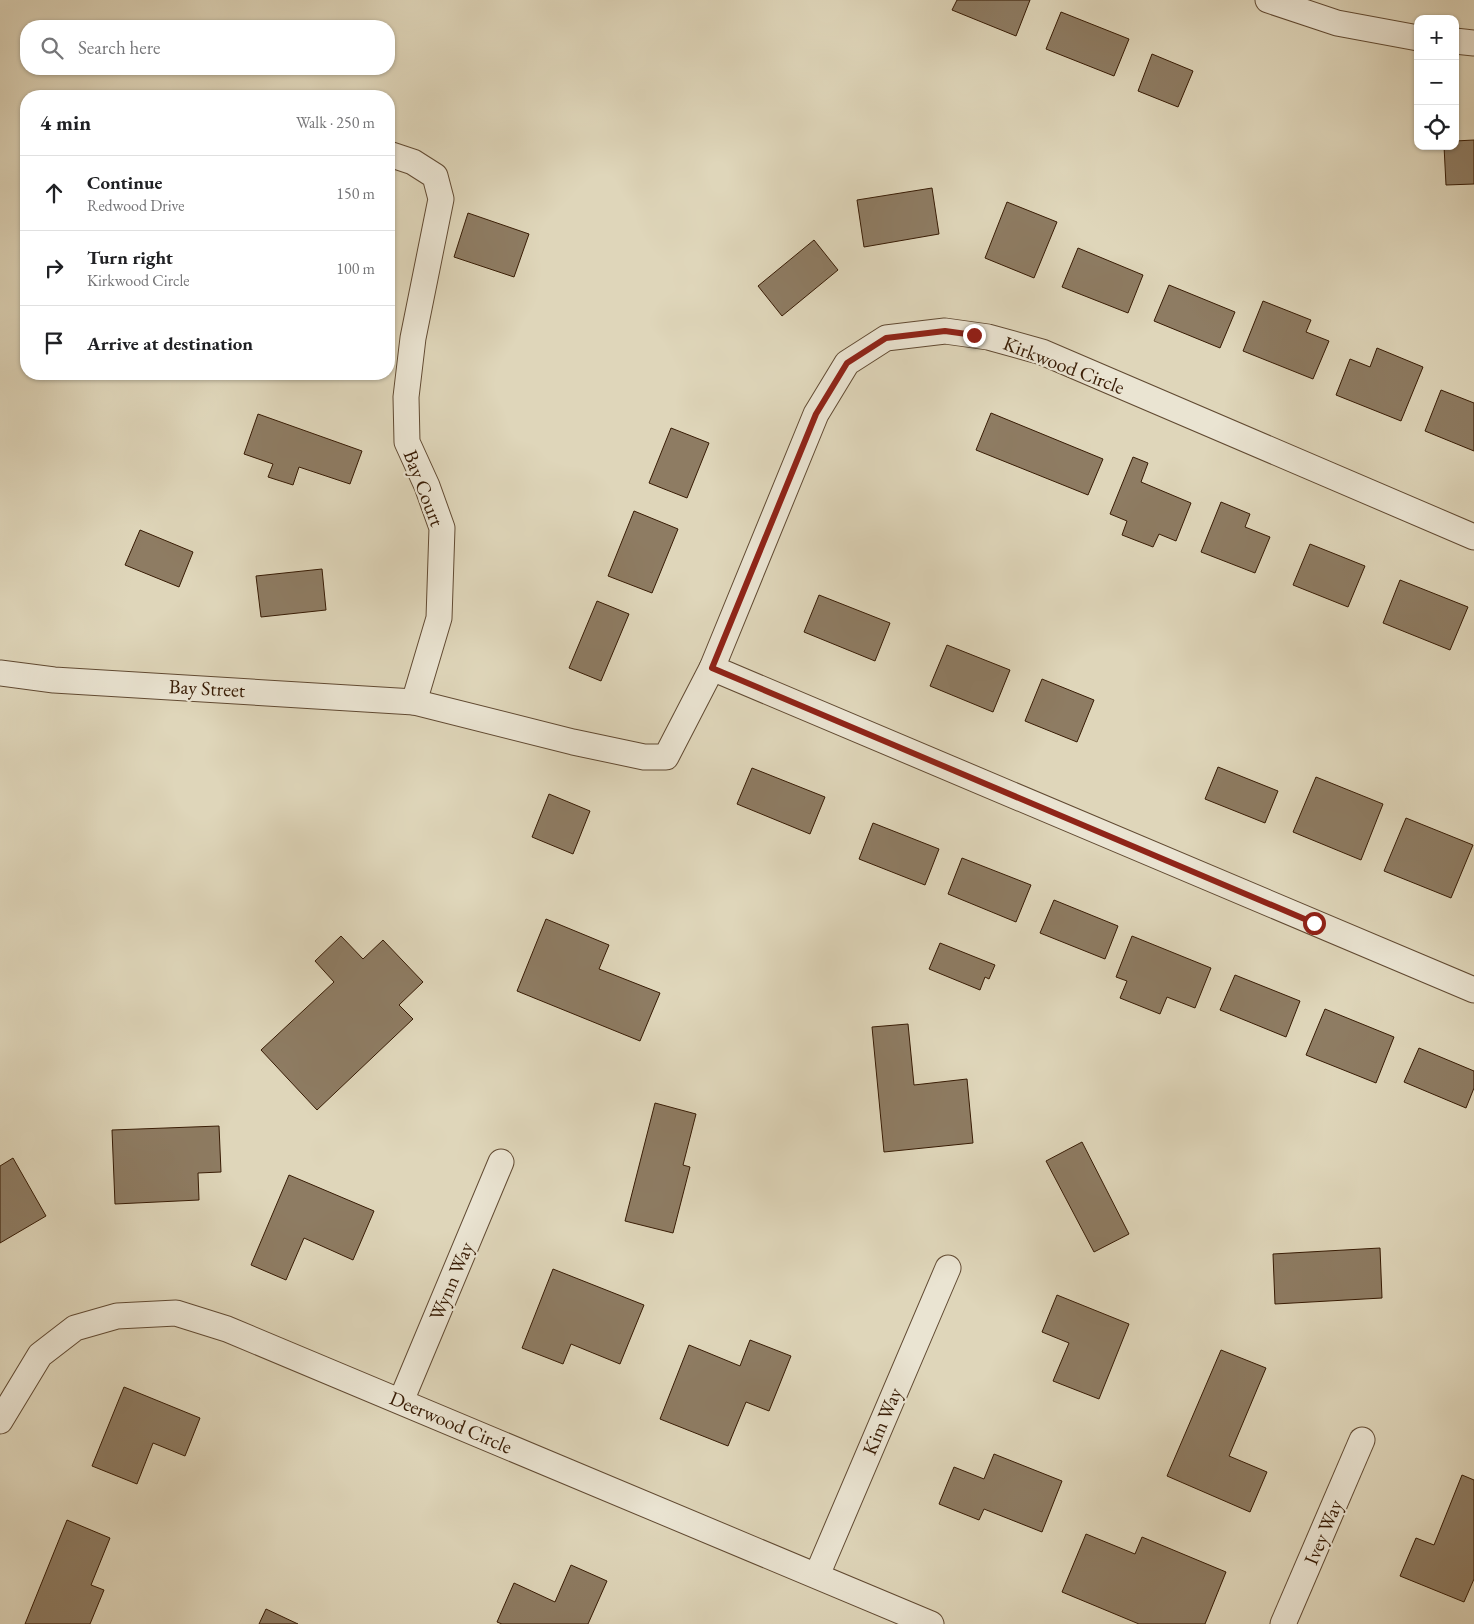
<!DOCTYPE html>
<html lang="en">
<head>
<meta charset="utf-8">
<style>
	:root { --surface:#fff; --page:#f6f6f6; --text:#202124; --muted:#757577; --line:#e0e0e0 }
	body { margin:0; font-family:"EB Garamond",serif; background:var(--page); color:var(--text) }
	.controls { position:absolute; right:15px; top:15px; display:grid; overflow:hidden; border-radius:10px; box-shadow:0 1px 4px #0004 }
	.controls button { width:45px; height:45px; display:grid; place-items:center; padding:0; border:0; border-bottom:1px solid var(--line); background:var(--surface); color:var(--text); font:25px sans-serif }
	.stop { position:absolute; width:15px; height:15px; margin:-11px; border:4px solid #8f2418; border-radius:50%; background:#fff }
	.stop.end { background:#8f2418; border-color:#fff; box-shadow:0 1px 5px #0008 }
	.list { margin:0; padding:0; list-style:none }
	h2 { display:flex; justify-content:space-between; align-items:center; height:65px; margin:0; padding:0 20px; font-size:21px }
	h2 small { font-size:16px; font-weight:400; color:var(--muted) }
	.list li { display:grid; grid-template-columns:32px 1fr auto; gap:15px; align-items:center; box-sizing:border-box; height:75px; padding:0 20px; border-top:1px solid var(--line) }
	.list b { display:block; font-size:19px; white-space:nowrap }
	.list p { margin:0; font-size:16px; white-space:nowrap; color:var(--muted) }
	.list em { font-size:16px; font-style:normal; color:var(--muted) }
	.icon { flex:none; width:28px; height:28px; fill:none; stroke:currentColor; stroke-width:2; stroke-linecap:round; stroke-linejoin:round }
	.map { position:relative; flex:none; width:1474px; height:1624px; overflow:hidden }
	.search { position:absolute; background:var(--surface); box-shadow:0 1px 4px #0004; left:20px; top:20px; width:375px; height:55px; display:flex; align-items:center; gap:12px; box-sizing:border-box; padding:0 18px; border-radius:20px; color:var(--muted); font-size:19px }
	.panel { position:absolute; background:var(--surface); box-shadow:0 1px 4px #0004; left:20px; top:90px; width:375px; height:290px; border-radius:20px }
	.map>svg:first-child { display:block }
</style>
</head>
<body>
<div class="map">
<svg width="1474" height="1624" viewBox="0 0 1474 1624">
	<rect width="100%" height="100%" fill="#dfd6ba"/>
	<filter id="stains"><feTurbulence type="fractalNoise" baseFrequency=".004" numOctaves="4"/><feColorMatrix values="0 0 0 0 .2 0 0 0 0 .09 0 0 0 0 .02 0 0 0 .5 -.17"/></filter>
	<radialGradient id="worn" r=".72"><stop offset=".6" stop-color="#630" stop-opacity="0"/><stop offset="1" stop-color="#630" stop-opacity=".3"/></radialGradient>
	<!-- building -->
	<g fill="#8e7c63" stroke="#371b04">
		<polygon points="957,0 1030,0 1016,36 952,10"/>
		<polygon points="1061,12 1129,39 1114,76 1046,49"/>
		<polygon points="1152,54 1193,71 1178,107 1138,91"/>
		<polygon points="1474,140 1474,184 1446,185 1444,146 1455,146 1455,141"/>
		<polygon points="932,188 939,234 864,247 857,200"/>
		<polygon points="1007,202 1057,222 1034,278 985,258"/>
		<polygon points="468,213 529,234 514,277 454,257"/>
		<polygon points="814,240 838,270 782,316 758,286"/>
		<polygon points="1078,248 1143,275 1128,313 1062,287"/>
		<polygon points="1169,285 1235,312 1220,348 1154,321"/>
		<polygon points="1263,301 1311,320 1306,332 1329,341 1313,379 1243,351"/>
		<polygon points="1377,348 1423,367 1401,421 1336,395 1350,359 1370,367"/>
		<polygon points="1441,390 1474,403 1474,451 1425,431"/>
		<polygon points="991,413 1103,459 1088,495 976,450"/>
		<polygon points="258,414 362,451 350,484 299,467 293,485 268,477 273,464 244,454"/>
		<polygon points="671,428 709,443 687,498 649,483"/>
		<polygon points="1133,457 1148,463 1141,482 1191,503 1176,541 1159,534 1153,547 1122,535 1127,521 1110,514"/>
		<polygon points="1221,502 1250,514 1245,527 1270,537 1255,573 1201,552"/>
		<polygon points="634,511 678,529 652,593 608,576"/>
		<polygon points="140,530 193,552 179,587 125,565"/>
		<polygon points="1310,544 1365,566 1348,607 1293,585"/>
		<polygon points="322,569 326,610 261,617 256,576"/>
		<polygon points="1400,580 1468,607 1450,650 1383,623"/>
		<polygon points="819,595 890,623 875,661 804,632"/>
		<polygon points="597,601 629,614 601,681 569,668"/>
		<polygon points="947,645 1010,670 993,712 930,686"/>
		<polygon points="1042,679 1094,700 1077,742 1025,721"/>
		<polygon points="1218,767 1278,791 1265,823 1205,799"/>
		<polygon points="752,768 825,797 810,834 737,804"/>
		<polygon points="1316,777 1383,804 1361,860 1293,832"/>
		<polygon points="549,794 590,811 573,854 532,837"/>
		<polygon points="1406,818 1473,845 1451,898 1384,871"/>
		<polygon points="873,823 939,849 925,885 859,859"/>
		<polygon points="962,858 1031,885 1016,922 948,894"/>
		<polygon points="1054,900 1118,926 1105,959 1040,933"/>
		<polygon points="546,919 609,945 599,969 660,993 640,1041 517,991"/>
		<polygon points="341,936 363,959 383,940 423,982 399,1005 413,1019 317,1110 261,1050 334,982 315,961"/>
		<polygon points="1132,936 1211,968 1195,1008 1167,997 1160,1014 1120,998 1127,981 1116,977"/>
		<polygon points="940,943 995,965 989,979 985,977 980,990 929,969"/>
		<polygon points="1235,975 1300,1001 1286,1037 1220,1010"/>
		<polygon points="1325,1009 1394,1037 1376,1083 1306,1055"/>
		<polygon points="908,1024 914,1085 967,1079 973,1143 884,1152 872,1027"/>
		<polygon points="1419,1048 1474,1071 1474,1088 1466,1108 1404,1082"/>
		<polygon points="655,1103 696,1114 683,1165 690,1167 673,1233 625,1221"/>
		<polygon points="219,1126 221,1172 198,1173 199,1200 115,1204 112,1130"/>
		<polygon points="1082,1142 1129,1234 1094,1252 1046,1161"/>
		<polygon points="13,1158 46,1216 0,1243 0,1166"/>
		<polygon points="289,1175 374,1211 353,1260 304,1238 286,1280 251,1265"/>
		<polygon points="1380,1248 1382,1298 1275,1304 1273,1254"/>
		<polygon points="553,1269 644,1305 620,1364 571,1344 563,1364 522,1348"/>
		<polygon points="1057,1295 1129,1324 1099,1399 1053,1381 1069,1343 1042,1332"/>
		<polygon points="750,1340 791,1356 769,1411 746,1402 728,1446 660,1419 689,1345 740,1366"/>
		<polygon points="1221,1350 1266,1368 1229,1456 1267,1472 1250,1512 1167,1476"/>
		<polygon points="124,1387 200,1418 185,1456 153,1443 137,1484 92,1466"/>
		<polygon points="994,1454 1062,1481 1042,1532 984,1509 979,1520 939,1504 954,1467 984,1479"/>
		<polygon points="1462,1475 1474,1480 1474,1579 1464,1602 1400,1576 1416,1538 1434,1545"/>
		<polygon points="67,1520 110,1538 91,1585 104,1590 90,1624 25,1624"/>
		<polygon points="1086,1534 1135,1554 1142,1537 1226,1572 1205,1624 1139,1624 1062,1592"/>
		<polygon points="571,1565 607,1581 588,1624 502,1624 497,1622 514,1583 555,1602"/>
		<polygon points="266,1609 298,1624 259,1624"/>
	</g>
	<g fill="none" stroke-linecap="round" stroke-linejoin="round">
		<!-- minor casing -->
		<g stroke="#614a32" stroke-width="27">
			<g id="minor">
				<polyline points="1268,0 1337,23 1418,38"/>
				<polyline points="1455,41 1474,43"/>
				<polyline points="389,154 413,162 435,176 441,199 413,338 406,397 407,442 427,486 442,528 439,618 414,702"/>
				<polyline points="712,668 1474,990"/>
				<polyline points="0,673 54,680 414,702 573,742 644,757 666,757 712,668 816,414 847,363 886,338 945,331 988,337 1042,352 1474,537"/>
				<polyline points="401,1401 501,1162"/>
				<polyline points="0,1421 40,1355 75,1328 117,1316 176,1313 227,1329 931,1624"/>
				<polyline points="817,1575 948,1268"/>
				<polyline points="1283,1624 1362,1440"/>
			</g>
		</g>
		<!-- minor -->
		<use href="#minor" stroke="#eae4d2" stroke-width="25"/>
	</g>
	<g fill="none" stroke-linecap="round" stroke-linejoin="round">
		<!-- route -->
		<polyline stroke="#8f2418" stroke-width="6" points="974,335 945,331 886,338 847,363 816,414 712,668 1314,923"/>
	</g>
	<g text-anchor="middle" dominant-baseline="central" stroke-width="4.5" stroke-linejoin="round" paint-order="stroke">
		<!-- street labels -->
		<g font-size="20" fill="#371b04" stroke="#eae4d2">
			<text transform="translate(1064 365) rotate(21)">Kirkwood Circle</text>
			<text transform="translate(424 488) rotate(69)">Bay Court</text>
			<text transform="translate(207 688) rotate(3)">Bay Street</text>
			<text transform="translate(451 1281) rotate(-67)">Wynn Way</text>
			<text transform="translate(882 1421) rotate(-67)">Kim Way</text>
			<text transform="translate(451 1422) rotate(23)">Deerwood Circle</text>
			<text transform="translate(1323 1532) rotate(-67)">Ivey Way</text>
		</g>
	</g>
	<rect width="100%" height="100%" filter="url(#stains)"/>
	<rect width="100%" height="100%" fill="url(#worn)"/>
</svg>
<div class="controls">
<button>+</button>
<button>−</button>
<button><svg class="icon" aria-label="locate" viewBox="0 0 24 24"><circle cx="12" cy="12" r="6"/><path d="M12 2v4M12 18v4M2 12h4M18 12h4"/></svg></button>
</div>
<div class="stop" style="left:1314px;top:923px"></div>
<div class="stop end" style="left:974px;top:335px"></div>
<div class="search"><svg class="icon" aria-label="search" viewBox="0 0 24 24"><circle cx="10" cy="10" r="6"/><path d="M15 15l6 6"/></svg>Search here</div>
<section class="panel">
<h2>4 min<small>Walk · 250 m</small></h2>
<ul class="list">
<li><svg class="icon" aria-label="ahead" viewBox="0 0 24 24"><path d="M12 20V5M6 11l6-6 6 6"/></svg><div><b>Continue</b><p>Redwood Drive</p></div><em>150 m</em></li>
<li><svg class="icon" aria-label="right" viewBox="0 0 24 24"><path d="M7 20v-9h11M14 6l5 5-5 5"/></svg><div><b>Turn right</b><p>Kirkwood Circle</p></div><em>100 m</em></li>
<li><svg class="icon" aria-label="arrive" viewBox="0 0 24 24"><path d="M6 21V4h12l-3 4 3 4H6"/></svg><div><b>Arrive at destination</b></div></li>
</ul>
</section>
</div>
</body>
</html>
